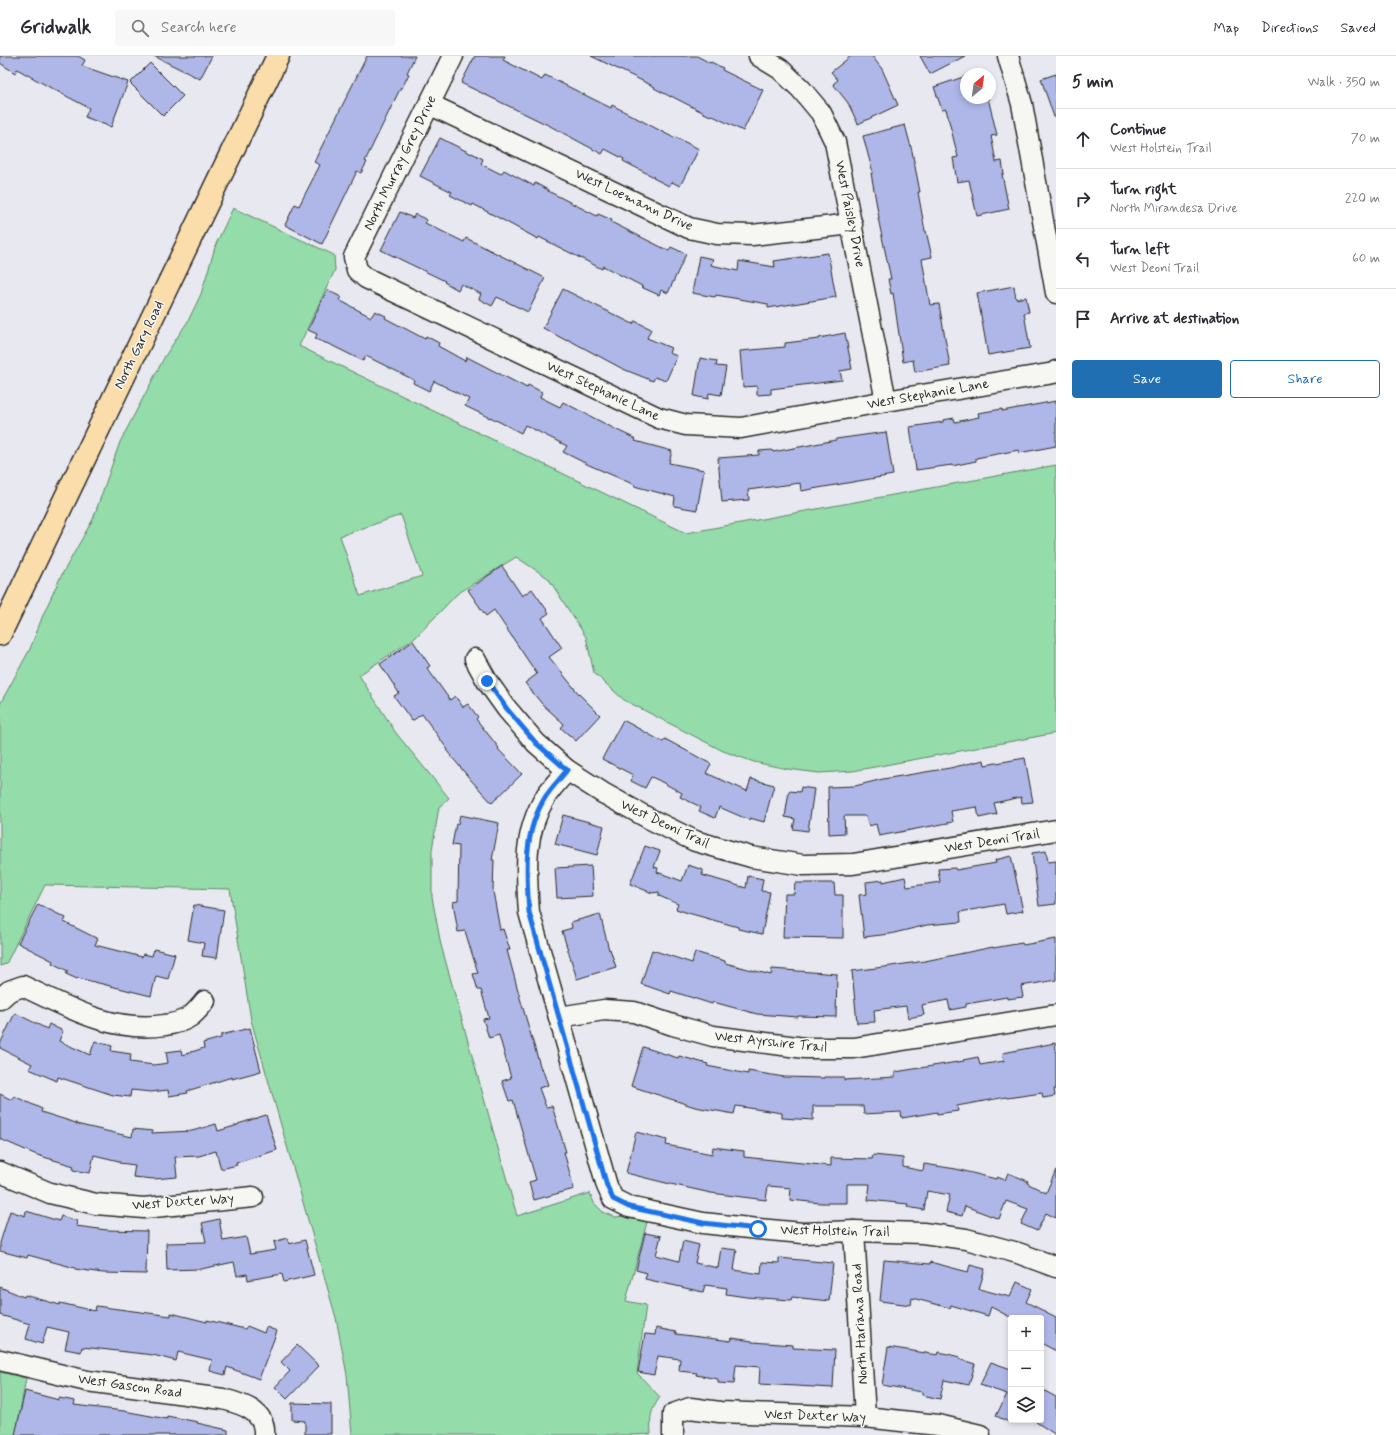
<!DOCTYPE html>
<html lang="en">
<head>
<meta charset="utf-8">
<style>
	:root { --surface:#fff; --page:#f7f7f7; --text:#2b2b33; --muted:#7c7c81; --line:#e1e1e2; --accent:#1f6fb2 }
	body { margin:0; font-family:Mynerve,sans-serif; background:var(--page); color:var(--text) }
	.controls { position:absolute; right:12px; bottom:12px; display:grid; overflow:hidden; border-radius:4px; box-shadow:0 2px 6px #0003 }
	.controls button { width:36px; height:36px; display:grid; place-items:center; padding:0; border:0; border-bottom:1px solid var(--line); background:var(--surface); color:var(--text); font:20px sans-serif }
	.compass { position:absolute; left:960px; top:12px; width:36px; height:36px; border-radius:50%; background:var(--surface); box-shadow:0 2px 6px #0003; rotate:29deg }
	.stop { position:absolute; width:12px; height:12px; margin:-9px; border:3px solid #1a73e8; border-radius:50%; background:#fff }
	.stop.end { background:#1a73e8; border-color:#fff; box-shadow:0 1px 4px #0008 }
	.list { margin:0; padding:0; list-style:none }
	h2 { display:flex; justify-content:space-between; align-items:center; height:52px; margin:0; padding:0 16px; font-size:17px }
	h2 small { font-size:13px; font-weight:400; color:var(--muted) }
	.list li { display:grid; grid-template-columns:26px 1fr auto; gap:12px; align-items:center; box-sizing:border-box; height:60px; padding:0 16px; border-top:1px solid var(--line) }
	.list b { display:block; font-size:15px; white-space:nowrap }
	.list p { margin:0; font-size:13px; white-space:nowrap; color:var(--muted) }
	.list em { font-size:13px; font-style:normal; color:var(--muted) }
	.actions { display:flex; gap:8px; padding:12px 16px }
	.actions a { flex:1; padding:9px 0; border:1px solid var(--accent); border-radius:4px; text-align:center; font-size:14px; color:var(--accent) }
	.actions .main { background:var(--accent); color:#fff }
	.icon { flex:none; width:22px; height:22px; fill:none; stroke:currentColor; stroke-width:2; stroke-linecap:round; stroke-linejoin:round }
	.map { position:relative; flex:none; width:1056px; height:1379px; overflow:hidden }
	header { display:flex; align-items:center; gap:24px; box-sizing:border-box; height:56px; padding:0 20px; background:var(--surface); border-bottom:1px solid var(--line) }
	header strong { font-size:19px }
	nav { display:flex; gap:22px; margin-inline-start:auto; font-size:14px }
	.search { width:280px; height:36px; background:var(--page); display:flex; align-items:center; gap:10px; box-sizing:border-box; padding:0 14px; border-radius:4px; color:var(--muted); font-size:15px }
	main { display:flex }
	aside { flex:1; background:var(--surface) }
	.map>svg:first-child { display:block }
</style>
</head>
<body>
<header>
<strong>Gridwalk</strong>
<div class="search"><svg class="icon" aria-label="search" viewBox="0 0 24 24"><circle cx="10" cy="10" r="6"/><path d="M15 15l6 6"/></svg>Search here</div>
<nav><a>Map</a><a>Directions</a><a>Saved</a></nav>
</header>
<main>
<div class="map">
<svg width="1056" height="1379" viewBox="0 0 1056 1379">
	<rect width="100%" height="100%" fill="#e8e9f0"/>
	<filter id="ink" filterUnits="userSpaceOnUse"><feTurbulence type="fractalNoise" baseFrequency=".025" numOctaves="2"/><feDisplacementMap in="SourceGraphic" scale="8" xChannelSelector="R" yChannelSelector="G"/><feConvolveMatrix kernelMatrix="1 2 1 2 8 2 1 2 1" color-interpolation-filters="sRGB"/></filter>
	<g filter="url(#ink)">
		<!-- green -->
		<g fill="#94dcaa" stroke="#60846a" fill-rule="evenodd">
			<path d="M233 152 334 199 335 214 299 290 686 477 1056 409V677L853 715 819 717 787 713 754 706 723 695 624 644 594 617 586 581 548 522 516 501 457 538 415 582 359 619 396 677 449 742 439 751 432 794V841L441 889 517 1160 590 1137 594 1147 603 1156 615 1161 627 1160 647 1166 626 1245 646 1249 637 1317 660 1341C650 1356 650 1360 651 1378L635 1379H352L347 1319 336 1262 251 964 230 833 45 829 6 908 0 910V648L30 593 43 559 60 522 93 463 120 386 165 300 188 265 201 238 216 188ZM401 459 422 520 360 540 340 480Z"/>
			<polygon points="0,1316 26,1322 16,1379 0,1379"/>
		</g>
		<!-- building -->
		<g fill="#aeb7e8" stroke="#2b2b2b">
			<polygon points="0,0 78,0 85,4 82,10 128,26 111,71 85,61 89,52 51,32 17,13 15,17 0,7"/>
			<polygon points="154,0 212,0 200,23"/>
			<polygon points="367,0 415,0 407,17 409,18 402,32 401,31 365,105 367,106 361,117 357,115 322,188 285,169 295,148 299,150 320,109 314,106"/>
			<polygon points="475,0 505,0 503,4 542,24 545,19 611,52 612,49 674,82 675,81 699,93 680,130 672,126 669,130 653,122 654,121 623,105 624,103 605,93 602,98 550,70 461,27"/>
			<polygon points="591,0 697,0 710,7 711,6 723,12 722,14 763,34 743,75 711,59 710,60 671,40 671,41 654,32 655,31"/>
			<polygon points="851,0 872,0 882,13 898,49 858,68 848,47 833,28 838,24 831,16"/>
			<polygon points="920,0 965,0 930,18"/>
			<polygon points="150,7 183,40 163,60 130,27"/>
			<polygon points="1056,18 1056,61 1054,61 1041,23"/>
			<polygon points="966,20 966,42 988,42 997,79 991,80 996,106 1002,105 1004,118 1002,118 1009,153 977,160 969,124 957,126 953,102 958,101 946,53 942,54 934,31"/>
			<polygon points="905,69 912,95 920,136 918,136 925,175 926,175 932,201 922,203 930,249 939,248 950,310 915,316 913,304 903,306 893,237 891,238 888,223 891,223 881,176 878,162 879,162 871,117 873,117 863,80"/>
			<polygon points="440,82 472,98 472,97 483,103 481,108 501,118 504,114 534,130 535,127 548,134 548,135 597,160 598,158 612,164 611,166 669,195 671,191 686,198 668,237 661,234 659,239 641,231 642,230 603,210 602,213 539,181 538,183 473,148 472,150 450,139 452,136 420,120"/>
			<polygon points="400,156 413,162 415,158 427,164 425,167 464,186 466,182 545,222 528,256 497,241 492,250 479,243 481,238 461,228 458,234 444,226 445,225 381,194"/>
			<polygon points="828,197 836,241 768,252 768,248 716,239 715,241 692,237 699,200 713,203 711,209 738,215 739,205 775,211 774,205"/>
			<polygon points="1014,230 1016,243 1026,241 1029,256 1024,257 1030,292 988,299 977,237"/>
			<polygon points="563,233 633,268 635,265 651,273 647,282 671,292 669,297 677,300 666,325 655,321 653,325 623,313 567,283 567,285 543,272"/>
			<polygon points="327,234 341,241 339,244 371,261 375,255 386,260 385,262 425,283 426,280 439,287 438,290 465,305 467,301 527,332 528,329 542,336 540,341 560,351 563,346 617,374 636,383 635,385 672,395 669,407 704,414 697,454 674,450 675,441 634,430 635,429 589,409 563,396 567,390 525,369 521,377 490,361 490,362 465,350 469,343 434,325 429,335 413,327 414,324 366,300 363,305 331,289 315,283 317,278 308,274"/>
			<polygon points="845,277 852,313 840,315 842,324 771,333 771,338 757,339 757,330 743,331 740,295 785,291 785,287 819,283 819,282"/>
			<polygon points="700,302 717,305 716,310 726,311 721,339 709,337 708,343 694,340"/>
			<polygon points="1056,345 1056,390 1019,397 1019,394 976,402 976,405 952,410 952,409 916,414 910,371 943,366 943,364 954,362 955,366 979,361 978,357 1002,353 1002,355"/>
			<polygon points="886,376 893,419 801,435 800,427 748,434 749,444 722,446 718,402 759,399 759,395 772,394 773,396 836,384 836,383"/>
			<polygon points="502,510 522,540 532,533 549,557 542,562 562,592 549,601 579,638 600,659 576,685 561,672 564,668 542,648 525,627 537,618 494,554 486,560 468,534"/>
			<polygon points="413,585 430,610 427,612 450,644 455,640 463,651 468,648 478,661 476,663 499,692 498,693 522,718 492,747 470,723 447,695 448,694 422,658 412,665 394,640 399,637 380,608"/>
			<polygon points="623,664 663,686 665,683 711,708 706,717 747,735 751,723 774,729 764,766 750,762 749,764 719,751 715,762 699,755 701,751 680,741 682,737 658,724 651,721 645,732 631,725 633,719 602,703"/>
			<polygon points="1025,702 1033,746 1022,747 1021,741 994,747 997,758 979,762 977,751 951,755 953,766 879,780 876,768 869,770 866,760 844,760 845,777 829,778 828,731 855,730 883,723 950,712 984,704 985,709"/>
			<polygon points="801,731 814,733 808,775 793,773 795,763 785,761 789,735 800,736"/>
			<polygon points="460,759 499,767 492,804 494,804 493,835 500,874 503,873 510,894 507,894 520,942 541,1013 542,1012 548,1029 539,1032 546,1051 552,1050 566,1096 564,1096 574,1133 534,1144 529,1126 536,1124 513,1044 509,1045 502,1025 511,1022 499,979 489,982 483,963 489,962 481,934 478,934 473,918 478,917 465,875 458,876 453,846 458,845 459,790 452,789 456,768 458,768"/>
			<polygon points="563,759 604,770 597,799 555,788"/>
			<polygon points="645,790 660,795 654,811 658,812 657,816 682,825 688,809 703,814 702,819 746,832 748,820 763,823 761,835 770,836 762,878 738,873 738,871 688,857 676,853 678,848 659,840 659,836 652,837 630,828"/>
			<polygon points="1046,795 1048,806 1056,805 1056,848 1039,850 1032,797"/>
			<polygon points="1011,800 1023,855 1006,858 1004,848 960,856 961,866 927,869 890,878 864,881 859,839 867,838 866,826 883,824 883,826 905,821 907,831 940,826 938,813 955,812 956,814 996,807 995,804"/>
			<polygon points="591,810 593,840 557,842 555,812"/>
			<polygon points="795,827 834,827 835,839 843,839 843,882 783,881 785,838 794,838"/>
			<polygon points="38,848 66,862 64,866 98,883 95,889 142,901 143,898 152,900 154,893 175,898 168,923 156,920 151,940 78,922 77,923 66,918 68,915 52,907 53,905 18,887"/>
			<polygon points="194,849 224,854 217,902 202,900 204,887 188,884"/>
			<polygon points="600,858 609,894 610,893 616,911 577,923 562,875 572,872 571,866"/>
			<polygon points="1056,883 1056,924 1021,930 1023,941 1007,943 1007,941 966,948 966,951 950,954 948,944 922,949 924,959 908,962 906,950 874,954 875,966 857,967 852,915 884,911 925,905 993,891 993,892 1022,887 1023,889"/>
			<polygon points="652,894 692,907 695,896 725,905 725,907 771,919 772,913 837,918 836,961 798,960 798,961 757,958 713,946 712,948 671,935 670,938 641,928"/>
			<polygon points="15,957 47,973 49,968 63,975 59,985 90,999 95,985 112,990 111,995 131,998 130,1006 154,1009 168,1007 166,996 181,994 182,999 204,992 203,987 221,982 221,979 250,972 261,1015 232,1023 232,1021 187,1035 188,1037 169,1040 168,1034 151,1036 131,1034 130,1041 113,1039 58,1021 57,1025 29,1013 32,1008 0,992 0,988"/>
			<polygon points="1055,987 1056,994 1056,1033 1054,1033 1055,1040 1043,1042 1042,1037 1007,1042 1006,1041 957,1050 958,1055 937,1058 937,1056 902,1062 901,1056 864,1058 863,1050 813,1050 813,1064 782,1062 782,1057 736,1050 734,1058 695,1051 631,1030 643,991 678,1002 679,1000 708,1008 707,1010 748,1018 748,1015 784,1021 824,1022 824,1021 844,1021 844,1024 895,1021 895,1016 964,1005 963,1004 978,1001 980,1009 1004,1005 1003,997"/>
			<polygon points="0,1038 12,1044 14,1040 42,1053 41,1056 76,1067 76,1068 132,1081 133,1073 152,1075 152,1077 192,1075 216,1068 218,1075 238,1069 238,1068 266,1059 277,1094 236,1107 237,1109 221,1113 216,1095 199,1100 175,1101 177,1121 154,1123 133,1121 135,1109 119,1107 119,1105 94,1099 90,1117 73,1114 74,1110 37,1099 0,1083"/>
			<polygon points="636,1076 667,1084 666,1089 712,1098 713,1091 744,1095 744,1101 831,1110 831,1102 872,1103 873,1099 903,1102 903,1111 923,1115 924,1108 956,1113 996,1123 997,1121 1005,1124 1008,1117 1028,1125 1027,1127 1046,1137 1056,1114 1056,1162 1046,1157 1037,1175 1021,1168 1028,1153 1006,1145 999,1163 965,1150 962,1160 946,1156 950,1139 927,1135 924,1154 907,1151 908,1148 868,1144 870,1128 847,1128 847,1147 821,1147 790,1144 791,1132 768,1130 766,1144 711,1137 666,1127 626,1117"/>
			<polygon points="10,1155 25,1160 26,1155 59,1165 61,1160 77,1165 76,1170 107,1174 147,1175 146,1218 103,1217 75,1213 75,1212 28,1199 27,1202 0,1195 0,1187"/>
			<polygon points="219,1163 223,1185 246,1181 250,1198 276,1194 274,1186 287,1182 289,1188 305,1184 314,1219 284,1226 282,1218 248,1224 247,1218 237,1220 234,1206 201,1213 167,1214 166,1187 206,1186 202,1167"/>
			<polygon points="645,1177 661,1180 656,1199 679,1205 683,1185 699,1189 695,1207 718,1212 721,1192 737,1194 734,1214 761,1218 762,1206 779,1207 779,1202 833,1207 829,1245 792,1241 791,1244 746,1241 726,1238 727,1232 705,1229 703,1236 645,1223 647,1217 636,1214"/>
			<polygon points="884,1204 930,1208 930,1206 968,1216 970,1209 985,1213 979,1233 1010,1241 1017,1226 1032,1233 1026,1246 1056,1261 1056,1295 1041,1287 1041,1262 1012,1262 991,1251 988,1260 951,1249 950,1252 912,1242 911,1249 880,1245"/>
			<polygon points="0,1231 24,1241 25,1239 60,1249 60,1247 95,1255 96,1250 171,1260 171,1257 207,1266 207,1264 245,1273 247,1270 264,1277 266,1271 277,1275 259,1323 227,1311 225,1319 210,1315 212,1304 178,1296 176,1305 153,1299 82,1291 81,1296 65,1293 69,1276 47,1271 42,1288 26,1283 30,1268 0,1259"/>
			<polygon points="656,1272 676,1276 676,1278 731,1285 732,1282 752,1285 752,1286 793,1289 793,1292 835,1294 833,1332 759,1328 760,1311 736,1309 734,1328 718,1327 718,1323 696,1319 697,1317 679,1315 680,1303 658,1300 654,1319 638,1316 645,1278 655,1279"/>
			<polygon points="297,1289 319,1310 287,1343 275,1331 290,1315 281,1306"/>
			<polygon points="888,1291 938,1299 939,1296 960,1301 959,1303 975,1308 969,1329 944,1324 940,1343 922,1339 922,1336 882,1329"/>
			<polygon points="991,1306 1011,1313 1011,1367 996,1360 1007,1338 980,1329"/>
			<polygon points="1041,1333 1056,1341 1056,1379 1036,1366 1037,1364 1041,1364"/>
			<polygon points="25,1335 59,1344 59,1342 75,1345 74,1349 124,1355 167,1363 167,1360 198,1366 197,1367 228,1374 228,1379 15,1379"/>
			<polygon points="292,1347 331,1348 331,1378 305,1378 305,1365 292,1364"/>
		</g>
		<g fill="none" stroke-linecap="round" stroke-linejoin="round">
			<!-- minor casing -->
			<g stroke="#2b2b2b" stroke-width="23">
				<g id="minor">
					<polyline points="453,0 354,201 357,214 366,222 659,362 686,369 741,372 886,345 1054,317 1056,315"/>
					<polyline points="759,0 780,13 801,33 821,57 835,86 886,345"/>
					<polyline points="1008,0 1022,48 1056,237"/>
					<polyline points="429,48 689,172 717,178 752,179 852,168"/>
					<polyline points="475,603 487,625 507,653 536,687 567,714 603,737 650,763 695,785 751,801 803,809 853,808 1056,774"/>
					<path d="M567 714C560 723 552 731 546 740 523 777 526 815 529 856L607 1130 613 1143 629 1151 703 1167 758 1173 803 1177 854 1175 923 1177 966 1183 1018 1197 1056 1211"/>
					<path d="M0 943 9 935 23 930C69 952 113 977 165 969 173 968 184 965 191 960 196 956 201 950 205 945"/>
					<polyline points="559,961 604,954 634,956 673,969 713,980 805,992 854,992 1056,959"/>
					<polyline points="0,1116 50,1137 96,1148 144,1152 253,1141"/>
					<polyline points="854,1175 865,1361"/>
					<path d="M0 1304 87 1325 223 1343C242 1348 266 1355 264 1379"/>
					<polyline points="673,1379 673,1358 690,1352 720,1356 865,1361 938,1369 980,1379"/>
				</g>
			</g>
			<!-- major casing -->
			<g stroke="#2b2b2b" stroke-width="25">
				<polyline id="major" points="0,578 278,0"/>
			</g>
			<!-- minor -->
			<use href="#minor" stroke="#f6f6f2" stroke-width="20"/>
			<!-- major -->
			<use href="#major" stroke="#faddab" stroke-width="22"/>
		</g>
	</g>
	<g fill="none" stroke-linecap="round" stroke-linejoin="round" filter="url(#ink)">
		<!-- route -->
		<path stroke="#1a73e8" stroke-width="5" d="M487 625 507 653 536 687 567 714C560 723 552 731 546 740 523 776 526 815 529 856L607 1130 613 1143 629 1151 703 1167 758 1173"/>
	</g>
	<g text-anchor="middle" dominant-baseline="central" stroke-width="3" stroke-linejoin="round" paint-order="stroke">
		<!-- street labels -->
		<g font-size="14" fill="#2b2b2b" stroke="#f6f6f2">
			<text transform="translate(400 107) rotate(-64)">North Murray Grey Drive</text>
			<text transform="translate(634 144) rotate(25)">West Loemann Drive</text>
			<text transform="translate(850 158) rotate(79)">West Paisley Drive</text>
			<text transform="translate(139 289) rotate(-64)">North Gary Road</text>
			<text transform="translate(603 335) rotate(25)">West Stephanie Lane</text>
			<text transform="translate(928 338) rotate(-10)">West Stephanie Lane</text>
			<text transform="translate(665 768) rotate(25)">West Deoni Trail</text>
			<text transform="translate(992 785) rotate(-9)">West Deoni Trail</text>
			<text transform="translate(771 986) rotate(6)">West Ayrshire Trail</text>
			<text transform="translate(183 1146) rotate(-4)">West Dexter Way</text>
			<text transform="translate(835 1175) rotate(1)">West Holstein Trail</text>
			<text transform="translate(860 1268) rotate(-93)">North Hariana Road</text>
			<text transform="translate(130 1330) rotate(8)">West Gascon Road</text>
			<text transform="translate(815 1360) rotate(2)">West Dexter Way</text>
		</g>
	</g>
</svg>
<div class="controls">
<button>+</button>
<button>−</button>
<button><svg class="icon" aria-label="layers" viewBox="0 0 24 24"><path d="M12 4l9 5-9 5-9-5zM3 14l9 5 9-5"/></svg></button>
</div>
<svg class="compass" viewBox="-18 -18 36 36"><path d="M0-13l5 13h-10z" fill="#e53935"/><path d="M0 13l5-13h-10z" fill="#7c7c81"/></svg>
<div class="stop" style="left:758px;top:1173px"></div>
<div class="stop end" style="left:487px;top:625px"></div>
</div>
<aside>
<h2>5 min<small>Walk · 350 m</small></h2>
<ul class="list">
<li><svg class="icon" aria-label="ahead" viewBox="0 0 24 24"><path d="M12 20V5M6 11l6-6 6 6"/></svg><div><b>Continue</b><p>West Holstein Trail</p></div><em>70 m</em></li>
<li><svg class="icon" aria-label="right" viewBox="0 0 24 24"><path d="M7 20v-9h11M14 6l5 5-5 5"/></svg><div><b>Turn right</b><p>North Mirandesa Drive</p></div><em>220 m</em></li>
<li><svg class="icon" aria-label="left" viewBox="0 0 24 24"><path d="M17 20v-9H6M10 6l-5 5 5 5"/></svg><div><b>Turn left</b><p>West Deoni Trail</p></div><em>60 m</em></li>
<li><svg class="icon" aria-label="arrive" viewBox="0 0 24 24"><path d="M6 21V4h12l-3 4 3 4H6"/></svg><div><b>Arrive at destination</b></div></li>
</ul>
<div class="actions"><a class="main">Save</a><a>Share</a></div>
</aside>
</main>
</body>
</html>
